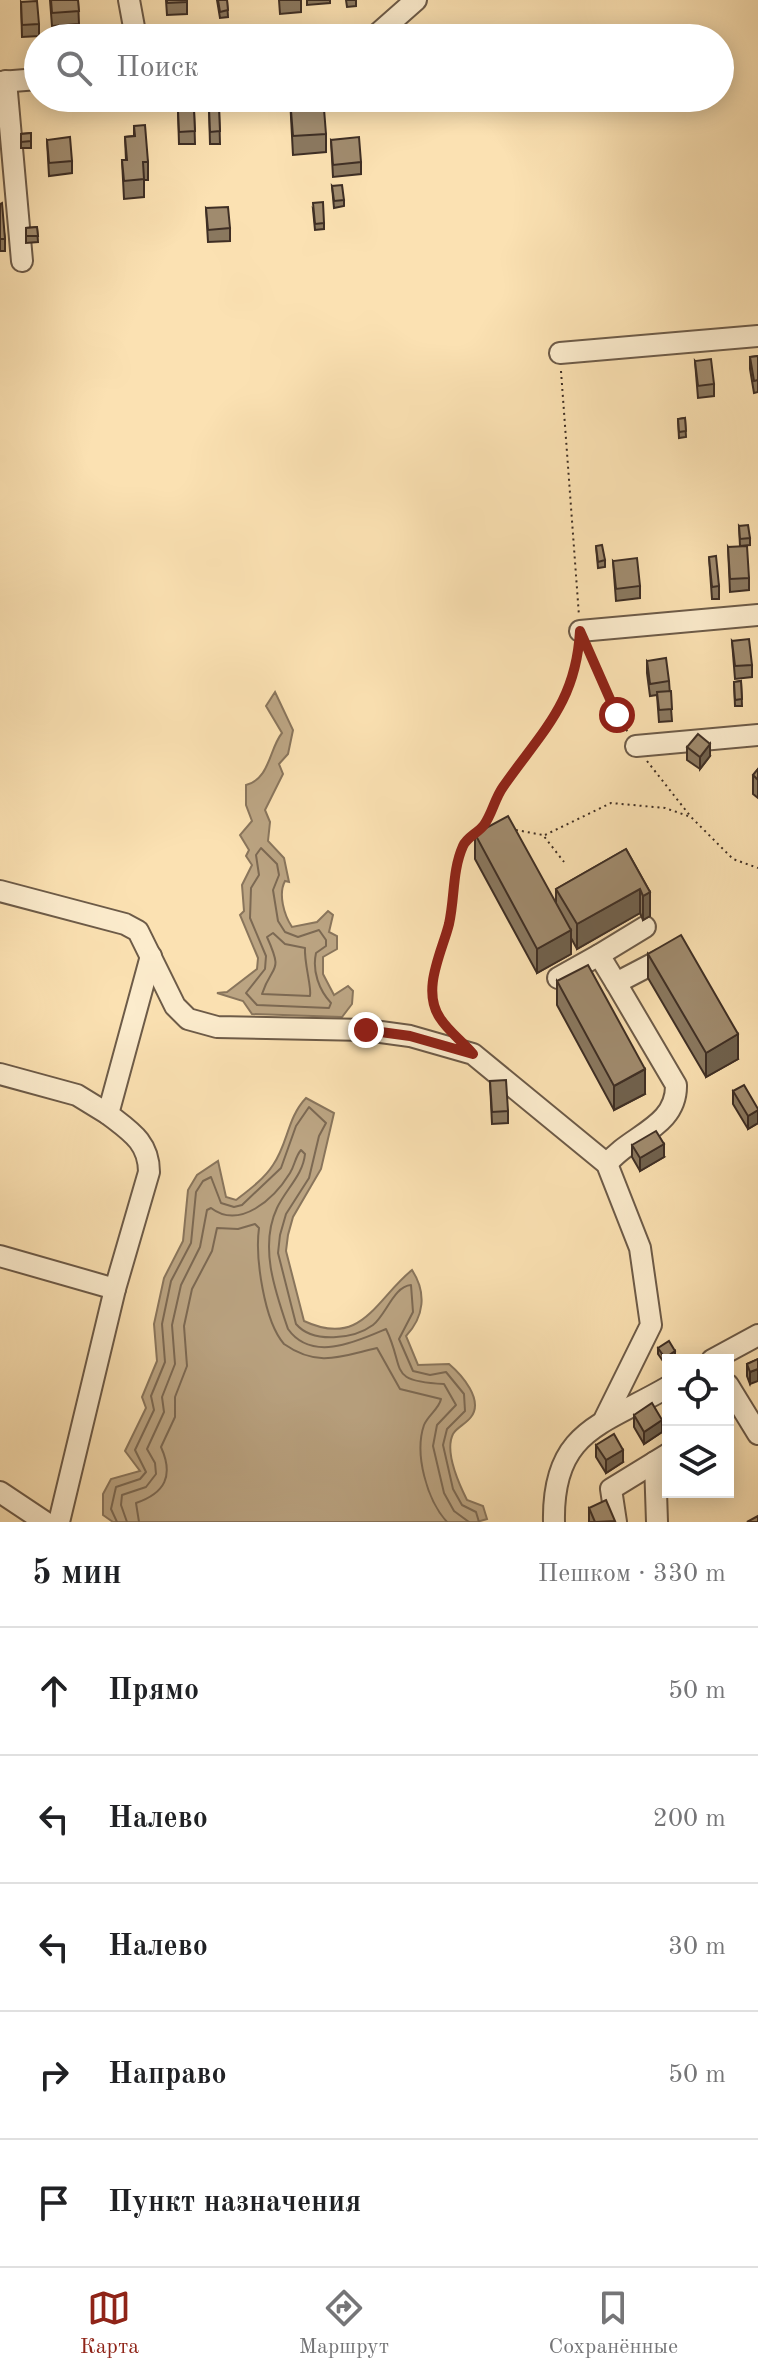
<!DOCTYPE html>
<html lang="ru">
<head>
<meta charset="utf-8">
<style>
	:root { --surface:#fff; --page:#f2f2f2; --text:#202124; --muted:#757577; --line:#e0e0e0; --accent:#8f2418 }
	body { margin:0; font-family:"Old Standard TT",serif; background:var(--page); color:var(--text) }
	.controls { position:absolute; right:24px; bottom:24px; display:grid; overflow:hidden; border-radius:0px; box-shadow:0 4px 20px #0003 }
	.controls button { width:72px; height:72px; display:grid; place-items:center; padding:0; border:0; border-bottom:2px solid var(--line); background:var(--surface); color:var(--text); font:40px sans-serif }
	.stop { position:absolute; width:24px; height:24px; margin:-18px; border:6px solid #8f2418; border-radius:50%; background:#fff }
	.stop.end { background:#8f2418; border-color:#fff; box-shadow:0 2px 8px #0008 }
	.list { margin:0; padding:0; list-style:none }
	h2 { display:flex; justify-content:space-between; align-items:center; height:104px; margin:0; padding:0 32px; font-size:34px }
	h2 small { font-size:26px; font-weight:400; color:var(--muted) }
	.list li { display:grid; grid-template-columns:52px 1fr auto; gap:24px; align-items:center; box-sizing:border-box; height:128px; padding:0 32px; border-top:2px solid var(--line) }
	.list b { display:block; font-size:30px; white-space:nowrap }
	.list em { font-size:26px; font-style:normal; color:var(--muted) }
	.icon { flex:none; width:44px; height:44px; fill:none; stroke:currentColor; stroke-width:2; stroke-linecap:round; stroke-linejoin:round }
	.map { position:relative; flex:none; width:758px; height:1522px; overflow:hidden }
	.search { position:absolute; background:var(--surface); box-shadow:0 4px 20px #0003; left:24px; right:24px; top:24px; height:88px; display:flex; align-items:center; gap:20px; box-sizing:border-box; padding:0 28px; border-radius:44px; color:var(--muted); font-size:30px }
	.sheet { height:744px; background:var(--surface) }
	nav { display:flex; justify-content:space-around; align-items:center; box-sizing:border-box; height:112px; border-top:2px solid var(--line); background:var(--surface); font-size:22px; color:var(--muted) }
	nav a { display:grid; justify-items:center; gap:4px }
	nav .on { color:var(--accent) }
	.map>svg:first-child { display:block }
</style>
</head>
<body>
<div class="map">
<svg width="758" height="1522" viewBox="0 0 758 1522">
	<rect width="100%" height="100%" fill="#fbe1b2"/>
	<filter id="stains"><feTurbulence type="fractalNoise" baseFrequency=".0025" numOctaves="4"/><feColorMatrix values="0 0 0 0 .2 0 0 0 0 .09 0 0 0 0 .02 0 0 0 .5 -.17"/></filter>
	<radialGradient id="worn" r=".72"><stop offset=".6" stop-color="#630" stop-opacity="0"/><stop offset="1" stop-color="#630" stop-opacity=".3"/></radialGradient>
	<!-- water -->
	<g fill="#bba482" stroke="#89755c" stroke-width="2">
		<path d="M275 692 293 730 288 754 279 764 283 774 265 810 270 822 268 841 284 858 289 882 285 881C278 894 284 915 292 927L317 922 328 911 333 915 329 932 337 936V949L323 957V974L334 995 348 986 353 991 352 1004 342 1017 252 1014 243 1001 217 993 227 992 257 969 258 958 240 915 244 911 242 885 252 865 246 856 249 850 240 835 252 821 246 805V785C270 779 269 749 282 733L266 706Z"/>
		<path d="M306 1098 334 1113 321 1169 293 1217 288 1235 286 1251 304 1321C362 1348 375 1300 412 1270 427 1293 424 1317 406 1336L418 1365 449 1364C462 1375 484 1400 471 1417 466 1424 457 1427 453 1434 444 1452 459 1484 467 1500L483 1506 487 1519 477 1522H113L103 1515V1494L111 1479 140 1471 125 1451 146 1408 142 1397 157 1361 154 1324 164 1278 183 1241 188 1190 197 1175 218 1161 226 1197 236 1200C249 1190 264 1179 273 1165 288 1144 287 1118 306 1098Z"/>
	</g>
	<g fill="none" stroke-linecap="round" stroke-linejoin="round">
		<!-- shore -->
		<g stroke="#7c6953" stroke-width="2">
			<path d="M261 848 277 864 279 875 273 890 278 921 285 932 298 937 319 930 326 940V946L316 953C312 971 319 990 331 1003L329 1008 257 1005 246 993 265 969 266 956 250 918 251 888 259 875 256 855Z"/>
			<path d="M273 933 285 944 305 948C304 963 312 988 310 996L262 994C272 963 284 975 267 937Z"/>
			<path d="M117 1522 111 1509 116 1487 140 1479 146 1472 135 1450 154 1410 151 1396 165 1362 162 1324 171 1281 191 1243 196 1192 203 1181 211 1177 221 1203 234 1207 242 1205 281 1168 296 1126 309 1107 326 1123 319 1136 309 1178 286 1214 280 1235 278 1253 296 1324C313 1344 354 1339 373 1325 386 1315 394 1286 411 1285L413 1312 399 1339 413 1371 430 1375 446 1372 464 1394 465 1411 447 1429 443 1445 453 1489 462 1505 476 1512 479 1522"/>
			<path d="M127 1522 121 1505 122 1495 146 1487 156 1474 155 1463 147 1449 164 1412 162 1397 175 1364 172 1325 181 1285 200 1247 207 1210 211 1208C240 1230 274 1199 290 1173 295 1165 295 1157 301 1150L305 1154C303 1175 286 1189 277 1208 259 1246 275 1291 288 1329 312 1363 358 1341 386 1329 406 1370 386 1381 444 1384L456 1405 437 1425 433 1446 444 1493 454 1511 469 1522"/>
			<path d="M139 1522 136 1503C165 1493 174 1476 161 1447L175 1417V1397L187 1366 184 1326 192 1289 212 1251 217 1228 238 1229 255 1224 259 1228C255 1257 264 1321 284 1344 318 1368 342 1356 377 1348L400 1389 441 1399C439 1409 428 1415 424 1425 414 1454 427 1500 447 1522"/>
		</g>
		<!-- minor casing -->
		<g stroke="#6d5b48" stroke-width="24">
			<g id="minor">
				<polyline points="129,0 136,38"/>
				<polyline points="373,38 416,0"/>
				<polyline points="6,81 22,261"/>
				<polyline points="0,82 38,79"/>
				<polyline points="560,353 758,336"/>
				<polyline points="580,631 758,615"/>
				<polyline points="636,746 758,735"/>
				<polyline points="0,891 125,924 138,931 175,1006 188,1019 217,1027 366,1030 410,1036 473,1054 607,1164 640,1248 651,1325 605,1418"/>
				<polyline points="599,955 645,927"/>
				<polyline points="558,978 599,955 616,983"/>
				<polyline points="0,1074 77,1095 108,1114"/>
				<path d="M607 1164C630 1135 677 1127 676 1085L616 983 662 959"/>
				<polyline points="0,1256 115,1289"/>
				<polyline points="712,1360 758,1335"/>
				<polyline points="728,1385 758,1434"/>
				<polyline points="0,1492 45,1522"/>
				<path d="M59 1522 115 1289 149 1172C149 1142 130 1131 108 1114L151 956"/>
				<path d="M554 1522C552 1430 603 1425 668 1387"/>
				<polyline points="616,1522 611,1489 655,1462"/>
				<polyline points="657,1522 655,1462 668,1454"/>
			</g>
		</g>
		<!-- path -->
		<g stroke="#3e2e24" stroke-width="2" stroke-dasharray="2 4" stroke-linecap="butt">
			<polyline points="561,371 579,616"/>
			<polyline points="586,649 628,733"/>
			<polyline points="647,761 691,817"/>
			<polyline points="516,830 543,835 564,862"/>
			<path d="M475 835C488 821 492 803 503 788 532 745 576 703 579 648"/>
			<polyline points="545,835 611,803 665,808 691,817 733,859 758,868"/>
			<polyline points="450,1030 434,1007 433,990 448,925 459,857 465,841 474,835"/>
		</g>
		<!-- minor -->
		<use href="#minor" stroke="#fceccd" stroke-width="20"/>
	</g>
	<!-- wall -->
	<g fill="#8a785f" stroke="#3e2e24" stroke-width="2">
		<polygon points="50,0 78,0 79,24 52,26"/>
		<polygon points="166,0 187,0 187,14 167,15"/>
		<polygon points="217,0 227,0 228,17 220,18"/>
		<polygon points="279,0 301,0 301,12 280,14"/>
		<polygon points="307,0 330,0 330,3 307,5"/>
		<polygon points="346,0 356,0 356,6 347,7"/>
		<polygon points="21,2 39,24 39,36 22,37"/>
		<polygon points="290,98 304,111 326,134 326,152 293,155"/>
		<polygon points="209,108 219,108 220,144 210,144"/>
		<polygon points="194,110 195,144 179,144 178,111"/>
		<polygon points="134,126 148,162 148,180 144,180 144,197 124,199 122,160 126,160 125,137 134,136"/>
		<polygon points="31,133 31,148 21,148 21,134"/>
		<polygon points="47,140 72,161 72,173 49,176"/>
		<polygon points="331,140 361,162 361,174 333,177"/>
		<polygon points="332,186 344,200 344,206 334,208"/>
		<polygon points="0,204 5,239 5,251 0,251"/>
		<polygon points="206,208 230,228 230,241 208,242"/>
		<polygon points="313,209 324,223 324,229 315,230"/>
		<polygon points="37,227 38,242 26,243 26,228"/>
		<polygon points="758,356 758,392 754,393 750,369 750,357"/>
		<polygon points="695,361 714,384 714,396 698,398"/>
		<polygon points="685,418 686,437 679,438 678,419"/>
		<polygon points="739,526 750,538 750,545 740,546"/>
		<polygon points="596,546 605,560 605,567 598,568"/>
		<polygon points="728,547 749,578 749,590 730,592"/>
		<polygon points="709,557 719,586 719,599 712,599"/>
		<polygon points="613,561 640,586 640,598 616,601"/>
		<polygon points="732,641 752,665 752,677 735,679"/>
		<polygon points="647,661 669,681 672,721 659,722 657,695 650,696 647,673"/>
		<polygon points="741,681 742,706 735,706 734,682"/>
		<polygon points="687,747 710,756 700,769 687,760"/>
		<polygon points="758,769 758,798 753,794 753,775"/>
		<polygon points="475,834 556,904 556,889 626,849 650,892 650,916 643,920 640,913 577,949 571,938 571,954 537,973 475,859"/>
		<polygon points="648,954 738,1059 706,1077 648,978"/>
		<polygon points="557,981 645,1094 614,1110 557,1005"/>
		<polygon points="490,1081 508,1111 508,1123 492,1124"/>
		<polygon points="733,1091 758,1109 758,1123 748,1129 733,1104"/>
		<polygon points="632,1145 664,1157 640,1171 632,1157"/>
		<polygon points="658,1348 675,1358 665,1364 658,1354"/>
		<polygon points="758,1359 750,1384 747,1376 747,1364"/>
		<polygon points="634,1415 662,1432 644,1444 634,1427"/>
		<polygon points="596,1445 623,1462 606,1473 596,1457"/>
		<polygon points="589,1508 615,1522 589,1522"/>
	</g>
	<!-- shaded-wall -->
	<g fill="#70614d" stroke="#3e2e24" stroke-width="2">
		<polygon points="710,744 710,756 700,769 700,757"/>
		<polygon points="640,889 640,913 577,949 577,924"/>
		<polygon points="650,892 650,916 643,920 643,896"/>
		<polygon points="571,930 571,954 537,973 537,949"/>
		<polygon points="738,1034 738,1059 706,1077 706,1053"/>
		<polygon points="645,1069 645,1094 614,1110 614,1086"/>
		<polygon points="758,1110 758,1123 748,1129 748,1116"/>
		<polygon points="664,1144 664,1157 640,1171 640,1158"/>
		<polygon points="675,1351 675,1358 671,1360 668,1360 668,1362 665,1364 665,1358"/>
		<polygon points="758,1369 758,1381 750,1384 750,1372"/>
		<polygon points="662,1420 662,1432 644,1444 644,1432"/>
		<polygon points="623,1450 623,1462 606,1473 606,1460"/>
	</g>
	<!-- building -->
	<g fill="#a08b6e" stroke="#3e2e24" stroke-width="2">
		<polygon points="51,0 78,0 79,11 52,13"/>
		<polygon points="167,0 187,0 187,2 167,3"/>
		<polygon points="218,0 227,0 228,10 220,12"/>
		<polygon points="37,1 39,24 22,25 21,2"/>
		<polygon points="290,98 303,98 304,111 324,109 326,134 293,136"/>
		<polygon points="209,108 219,108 220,131 210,132"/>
		<polygon points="194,110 195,131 179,132 178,111"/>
		<polygon points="145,125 148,162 143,162 144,179 124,181 122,160 127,160 125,137 135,136 134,126"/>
		<polygon points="31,133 31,141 21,142 21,134"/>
		<polygon points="70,137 72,161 49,163 47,140"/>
		<polygon points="359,137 361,162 333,165 331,140"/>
		<polygon points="342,185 344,200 334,201 332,186"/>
		<polygon points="323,202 324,223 315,224 313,203"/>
		<polygon points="2,203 5,239 0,239 0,204"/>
		<polygon points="228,207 230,228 208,230 206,208"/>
		<polygon points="37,227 38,236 26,236 26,228"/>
		<polygon points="758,356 758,380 754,381 750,357"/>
		<polygon points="711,359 714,384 698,386 695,361"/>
		<polygon points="685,418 686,431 679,432 678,419"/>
		<polygon points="748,525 750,538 740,539 739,526"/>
		<polygon points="602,545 605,560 598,562 596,546"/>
		<polygon points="747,546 749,578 730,579 728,547"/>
		<polygon points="716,556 719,586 712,587 709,557"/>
		<polygon points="637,558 640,586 616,589 613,561"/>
		<polygon points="749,639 752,665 735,666 732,641"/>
		<polygon points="666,658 669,681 650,684 647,661"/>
		<polygon points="741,681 742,699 735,700 734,682"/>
		<polygon points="671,691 672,709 659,710 657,692"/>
		<polygon points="698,734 710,744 700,757 687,747"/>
		<polygon points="758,769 758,780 753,775"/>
		<polygon points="508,816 571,930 537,949 475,834"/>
		<polygon points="626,849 650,892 643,896 640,889 577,924 556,889"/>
		<polygon points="681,935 738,1034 706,1053 648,954"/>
		<polygon points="588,965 645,1069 614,1086 557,981"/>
		<polygon points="506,1080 508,1111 492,1112 490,1081"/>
		<polygon points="744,1085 758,1109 758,1110 748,1116 733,1091"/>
		<polygon points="656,1131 664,1144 640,1158 632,1145"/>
		<polygon points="669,1341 675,1351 665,1358 658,1348"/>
		<polygon points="758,1359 758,1369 750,1372 747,1364"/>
		<polygon points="652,1403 662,1420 644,1432 634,1415"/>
		<polygon points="614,1434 623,1450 606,1460 596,1445"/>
		<polygon points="606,1500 615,1521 595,1522 589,1508"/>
		<polygon points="758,1516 758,1522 747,1522"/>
	</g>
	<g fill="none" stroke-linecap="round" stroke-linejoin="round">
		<!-- route -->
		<path stroke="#8f2418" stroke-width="10" d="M366 1030 410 1036 473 1054C463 1042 448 1031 440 1018 421 990 442 952 449 924 455 897 452 871 463 846 467 837 478 833 484 825 492 814 495 798 503 787 542 731 576 703 580 631L617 715"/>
	</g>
	<rect width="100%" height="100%" filter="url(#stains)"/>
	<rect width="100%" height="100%" fill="url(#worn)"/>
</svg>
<div class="controls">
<button><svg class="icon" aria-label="locate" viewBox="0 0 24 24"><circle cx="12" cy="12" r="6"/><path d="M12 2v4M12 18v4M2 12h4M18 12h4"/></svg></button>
<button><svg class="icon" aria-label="layers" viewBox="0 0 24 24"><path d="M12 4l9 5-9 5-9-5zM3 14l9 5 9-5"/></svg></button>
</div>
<div class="stop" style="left:617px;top:715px"></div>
<div class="stop end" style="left:366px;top:1030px"></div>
<div class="search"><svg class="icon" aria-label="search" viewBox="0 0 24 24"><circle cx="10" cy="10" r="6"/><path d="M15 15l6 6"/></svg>Поиск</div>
</div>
<section class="sheet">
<h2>5 мин<small>Пешком · 330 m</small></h2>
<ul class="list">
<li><svg class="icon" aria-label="ahead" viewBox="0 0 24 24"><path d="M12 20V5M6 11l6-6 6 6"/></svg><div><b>Прямо</b></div><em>50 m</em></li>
<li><svg class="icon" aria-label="left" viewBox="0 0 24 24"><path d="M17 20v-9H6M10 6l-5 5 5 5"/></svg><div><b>Налево</b></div><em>200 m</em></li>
<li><svg class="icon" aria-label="left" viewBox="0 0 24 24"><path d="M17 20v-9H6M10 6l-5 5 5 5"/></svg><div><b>Налево</b></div><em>30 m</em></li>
<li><svg class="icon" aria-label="right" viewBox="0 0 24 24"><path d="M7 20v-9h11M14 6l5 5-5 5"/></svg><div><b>Направо</b></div><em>50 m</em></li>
<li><svg class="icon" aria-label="arrive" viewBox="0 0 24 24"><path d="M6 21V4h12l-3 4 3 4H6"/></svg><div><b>Пункт назначения</b></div></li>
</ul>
</section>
<nav>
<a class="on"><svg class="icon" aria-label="map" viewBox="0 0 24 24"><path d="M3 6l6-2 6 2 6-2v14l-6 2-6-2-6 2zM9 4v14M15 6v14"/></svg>Карта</a>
<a><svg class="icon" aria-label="directions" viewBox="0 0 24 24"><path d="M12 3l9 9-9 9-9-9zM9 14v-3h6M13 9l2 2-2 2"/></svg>Маршрут</a>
<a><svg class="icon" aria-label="saved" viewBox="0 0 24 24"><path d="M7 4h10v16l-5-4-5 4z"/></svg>Сохранённые</a>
</nav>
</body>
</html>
